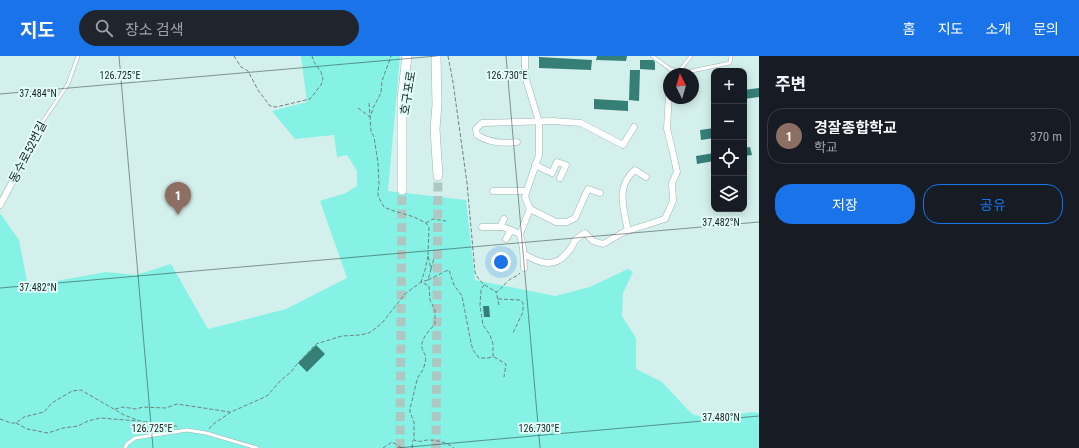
<!DOCTYPE html>
<html lang="ko">
<head>
<meta charset="utf-8">
<style>
	:root { --surface:#171b24; --page:#20242c; --text:#f1f3f6; --muted:#9ea1a6; --line:#363941; --accent:#1a73e8 }
	body { margin:0; font-family:"Roboto Condensed","Noto Sans KR",sans-serif; background:var(--page); color:var(--text) }
	.controls { position:absolute; right:12px; top:12px; display:grid; overflow:hidden; border-radius:8px; box-shadow:0 2px 10px #0003 }
	.controls button { width:36px; height:36px; display:grid; place-items:center; padding:0; border:0; border-bottom:1px solid var(--line); background:var(--surface); color:var(--text); font:20px sans-serif }
	.compass { position:absolute; left:663px; top:12px; width:36px; height:36px; border-radius:50%; background:var(--surface); box-shadow:0 2px 10px #0003; rotate:355deg }
	.you { position:absolute; left:501px; top:206px; width:14px; height:14px; margin:-10px; border:3px solid #fff; border-radius:50%; background:#1a73e8; box-shadow:0 0 0 6px #1a73e833 }
	.badge { display:grid; place-items:center; width:26px; height:26px; border-radius:50%; background:var(--accent); color:#fff; font-size:13px; font-weight:700 }
	.pin { position:absolute; translate:-50% -33px; filter:drop-shadow(0 1px 2px #0008) }
	.pin::after { content:''; position:absolute; top:21px; width:14px; height:12px; background:inherit; clip-path:polygon(0 0,100% 0,50% 100%) }
	.list { margin:0; padding:0; list-style:none }
	h2 { display:flex; justify-content:space-between; align-items:center; height:52px; margin:0; padding:0 16px; font-size:17px }
	h2 small { font-size:13px; font-weight:400; color:var(--muted) }
	.list li { display:grid; grid-template-columns:26px 1fr auto; gap:12px; align-items:center; box-sizing:border-box; height:56px; margin:0 8px 8px; padding:0 8px; border:1px solid var(--line); border-radius:16px }
	.list b { display:block; font-size:15px; white-space:nowrap }
	.list p { margin:0; font-size:13px; white-space:nowrap; color:var(--muted) }
	.list em { font-size:13px; font-style:normal; color:var(--muted) }
	.actions { display:flex; gap:8px; padding:12px 16px }
	.actions a { flex:1; padding:9px 0; border:1px solid var(--accent); border-radius:16px; text-align:center; font-size:14px; color:var(--accent) }
	.actions .main { background:var(--accent); color:#fff }
	.icon { flex:none; width:22px; height:22px; fill:none; stroke:currentColor; stroke-width:2; stroke-linecap:round; stroke-linejoin:round }
	.map { position:relative; flex:none; width:759px; height:392px; overflow:hidden }
	header { display:flex; align-items:center; gap:24px; box-sizing:border-box; height:56px; padding:0 20px; background:var(--accent); color:#fff }
	header strong { font-size:19px }
	nav { display:flex; gap:22px; margin-inline-start:auto; font-size:14px }
	.search { width:280px; height:36px; background:var(--page); display:flex; align-items:center; gap:10px; box-sizing:border-box; padding:0 14px; border-radius:22px; color:var(--muted); font-size:15px }
	main { display:flex }
	aside { flex:1; background:var(--surface) }
	.map>svg:first-child { display:block }
</style>
</head>
<body>
<header>
<strong>지도</strong>
<div class="search"><svg class="icon" aria-label="search" viewBox="0 0 24 24"><circle cx="10" cy="10" r="6"/><path d="M15 15l6 6"/></svg>장소 검색</div>
<nav><a>홈</a><a>지도</a><a>소개</a><a>문의</a></nav>
</header>
<main>
<div class="map">
<svg width="759" height="392" viewBox="0 0 759 392">
	<rect width="100%" height="100%" fill="#d4f0ec"/>
	<!-- green -->
	<polygon fill="#85f2e5" points="301,0 400,0 388,135 466,144 475,224 555,240 590,231 628,213 633,216 623,237 622,260 636,282 636,313 662,326 692,358 709,363 752,356 759,357 759,392 0,392 0,157 19,184 28,230 106,216 136,219 171,208 208,273 286,253 347,222 320,145 346,137 357,130 357,115 347,99 337,101 334,79 295,83 272,55 307,46"/>
	<!-- building -->
	<g fill="#357f77">
		<polygon points="597,0 627,0 626,5 596,4"/>
		<polygon points="539,1 592,4 591,14 539,12"/>
		<polygon points="640,4 653,4 655,6 655,14 640,13"/>
		<polygon points="630,14 640,14 639,45 629,44"/>
		<polygon points="759,32 759,41 744,43 744,34"/>
		<polygon points="594,43 628,45 628,55 594,53"/>
		<polygon points="714,72 714,82 701,84 700,74"/>
		<polygon points="750,91 752,99 744,100 744,92"/>
		<polygon points="714,97 714,105 697,108 696,100"/>
		<polygon points="483,250 489,250 490,261 484,261"/>
		<polygon points="316,289 325,298 307,316 298,307"/>
	</g>
	<g fill="none" stroke-linecap="round" stroke-linejoin="round">
		<!-- secondary-tunnel -->
		<g stroke="#aec7c3" stroke-width="9" stroke-dasharray="9 4.5" stroke-linecap="butt">
			<polyline points="400,392 402,134"/>
			<polyline points="436,392 438,120"/>
		</g>
		<!-- lane casing -->
		<g stroke="#9cb7b3" stroke-width="4">
			<g id="lane">
				<polyline points="652,0 673,15"/>
				<polyline points="691,0 677,18 730,7 731,0"/>
				<polyline points="22,107 23,102 37,74 68,28 78,0"/>
				<polyline points="125,392 127,388 135,382 187,374 206,377 257,392"/>
			</g>
		</g>
		<!-- street casing -->
		<g stroke="#9cb7b3" stroke-width="7">
			<g id="street">
				<polyline points="525,0 525,20 539,66 539,99 527,134 525,141 530,153 556,166 567,166 575,162 588,133 600,137"/>
				<polyline points="672,18 673,15"/>
				<path d="M517 86C503 88 488 86 477 79L476 73 482 67 553 65 581 67 623 89 634 71"/>
				<polyline points="535,109 552,117 557,106 566,109 560,122"/>
				<polyline points="493,135 526,135"/>
				<polyline points="0,149 22,108"/>
				<polyline points="482,171 503,171 520,178 530,153"/>
				<polyline points="500,171 504,163"/>
				<path d="M628 175C624 154 615 130 635 114L646 121"/>
				<polyline points="520,178 523,192 524,212"/>
				<polyline points="506,183 511,174"/>
				<path d="M524 198C539 207 554 213 567 197 571 193 573 190 575 184L585 177 593 185 603 188 624 176 665 163 673 145 672 127 677 116 673 97 667 73 669 37"/>
			</g>
		</g>
		<!-- secondary casing -->
		<g stroke="#9cb7b3" stroke-width="10">
			<g id="secondary">
				<polyline points="436,0 437,49 435,73 438,120"/>
				<polyline points="402,134 402,43 407,0"/>
			</g>
		</g>
		<!-- path -->
		<g stroke="#708280" stroke-width="1" stroke-dasharray="4 2" stroke-linecap="butt">
			<polyline points="234,0 241,11 248,15 258,34 270,50 276,51 310,43 321,29 323,23 321,16 314,6 312,0"/>
			<path d="M448 0 453 26 467 127 475 216C478 226 488 231 496 236"/>
			<polyline points="369,47 370,61"/>
			<polyline points="358,52 370,61"/>
			<polyline points="426,167 433,163 446,165"/>
			<path d="M428 200 425 214 421 226 429 230 430 244 435 254V268C430 274 420 283 422 292 424 299 427 298 425 307 424 313 421 317 418 321 415 330 413 343 410 352V356L414 366V384C422 387 422 384 429 384 437 384 448 387 454 392"/>
			<polyline points="431,213 434,202"/>
			<polyline points="428,224 446,215 449,214 454,229 462,240 471,287 473,294 479,302 488,302 493,301 493,288 490,279 483,269 480,249 481,234 484,229"/>
			<polyline points="498,243 520,244 523,247 523,256 513,277"/>
			<path d="M499 249 496 236C502 233 503 229 508 225 512 221 517 221 520 217"/>
			<polyline points="494,301 506,308 504,321"/>
			<polyline points="115,353 123,351 136,353 143,351 166,352 177,348 230,356"/>
			<polyline points="0,363 11,367 16,367 24,361 44,356 52,347 72,335 81,334 124,359 140,365 176,370 178,371"/>
			<polyline points="16,367 27,373 48,377 63,372 78,370 88,365 100,362 138,365"/>
			<polyline points="209,373 212,369 231,356 267,340 281,324 291,316 298,307 316,288 342,280 360,279 369,277 376,272 382,267 405,238 421,226 428,224 431,213 428,199 429,171 426,167 414,161 391,154 384,151 378,140 378,136 379,128 378,107 374,81 371,75 370,62 373,52 381,37 382,25 391,0"/>
			<polyline points="383,392 392,386 402,392"/>
			<polyline points="412,392 413,384"/>
		</g>
		<!-- lane -->
		<use href="#lane" stroke="#fff" stroke-width="3"/>
		<!-- street -->
		<use href="#street" stroke="#fff" stroke-width="6"/>
		<!-- secondary -->
		<use href="#secondary" stroke="#fff" stroke-width="9"/>
	</g>
	<!-- ticks -->
	<path fill="none" stroke="#172120" stroke-width="1" stroke-opacity="0.45" d="M119 0 153 392M506 0 540 392M0 38 437 0M0 232 759 166M397 392 759 360"/>
	<g text-anchor="middle" dominant-baseline="central" stroke-width="4" stroke-linejoin="round" paint-order="stroke">
		<!-- street labels -->
		<g font-size="12" fill="#172120" stroke="#e1fdf9">
			<text transform="translate(408 37) rotate(-81)">호구포로</text>
			<text transform="translate(28 96) rotate(-63)">동수로52번길</text>
		</g>
	</g>
	<g font-size="10" text-anchor="middle" fill="#172120" stroke="#e1fdf9" stroke-width="4" stroke-linejoin="round" paint-order="stroke">
		<text x="120" y="23">126.725°E</text>
		<text x="507" y="23">126.730°E</text>
		<text x="38" y="41">37.484°N</text>
		<text x="721" y="170">37.482°N</text>
		<text x="38" y="235">37.482°N</text>
		<text x="721" y="365">37.480°N</text>
		<text x="152" y="376">126.725°E</text>
		<text x="539" y="376">126.730°E</text>
	</g>
</svg>
<div class="controls">
<button>+</button>
<button>−</button>
<button><svg class="icon" aria-label="locate" viewBox="0 0 24 24"><circle cx="12" cy="12" r="6"/><path d="M12 2v4M12 18v4M2 12h4M18 12h4"/></svg></button>
<button><svg class="icon" aria-label="layers" viewBox="0 0 24 24"><path d="M12 4l9 5-9 5-9-5zM3 14l9 5 9-5"/></svg></button>
</div>
<svg class="compass" viewBox="-18 -18 36 36"><path d="M0-13l5 13h-10z" fill="#e53935"/><path d="M0 13l5-13h-10z" fill="#9ea1a6"/></svg>
<div class="you"></div>
<div class="pin badge" style="left:178px;top:159px;background:#8d6e63">1</div>
</div>
<aside>
<h2>주변<small></small></h2>
<ul class="list">
<li><span class="badge" style="background:#8d6e63">1</span><div><b>경잘종합학교</b><p>학교</p></div><em>370 m</em></li>
</ul>
<div class="actions"><a class="main">저장</a><a>공유</a></div>
</aside>
</main>
</body>
</html>
